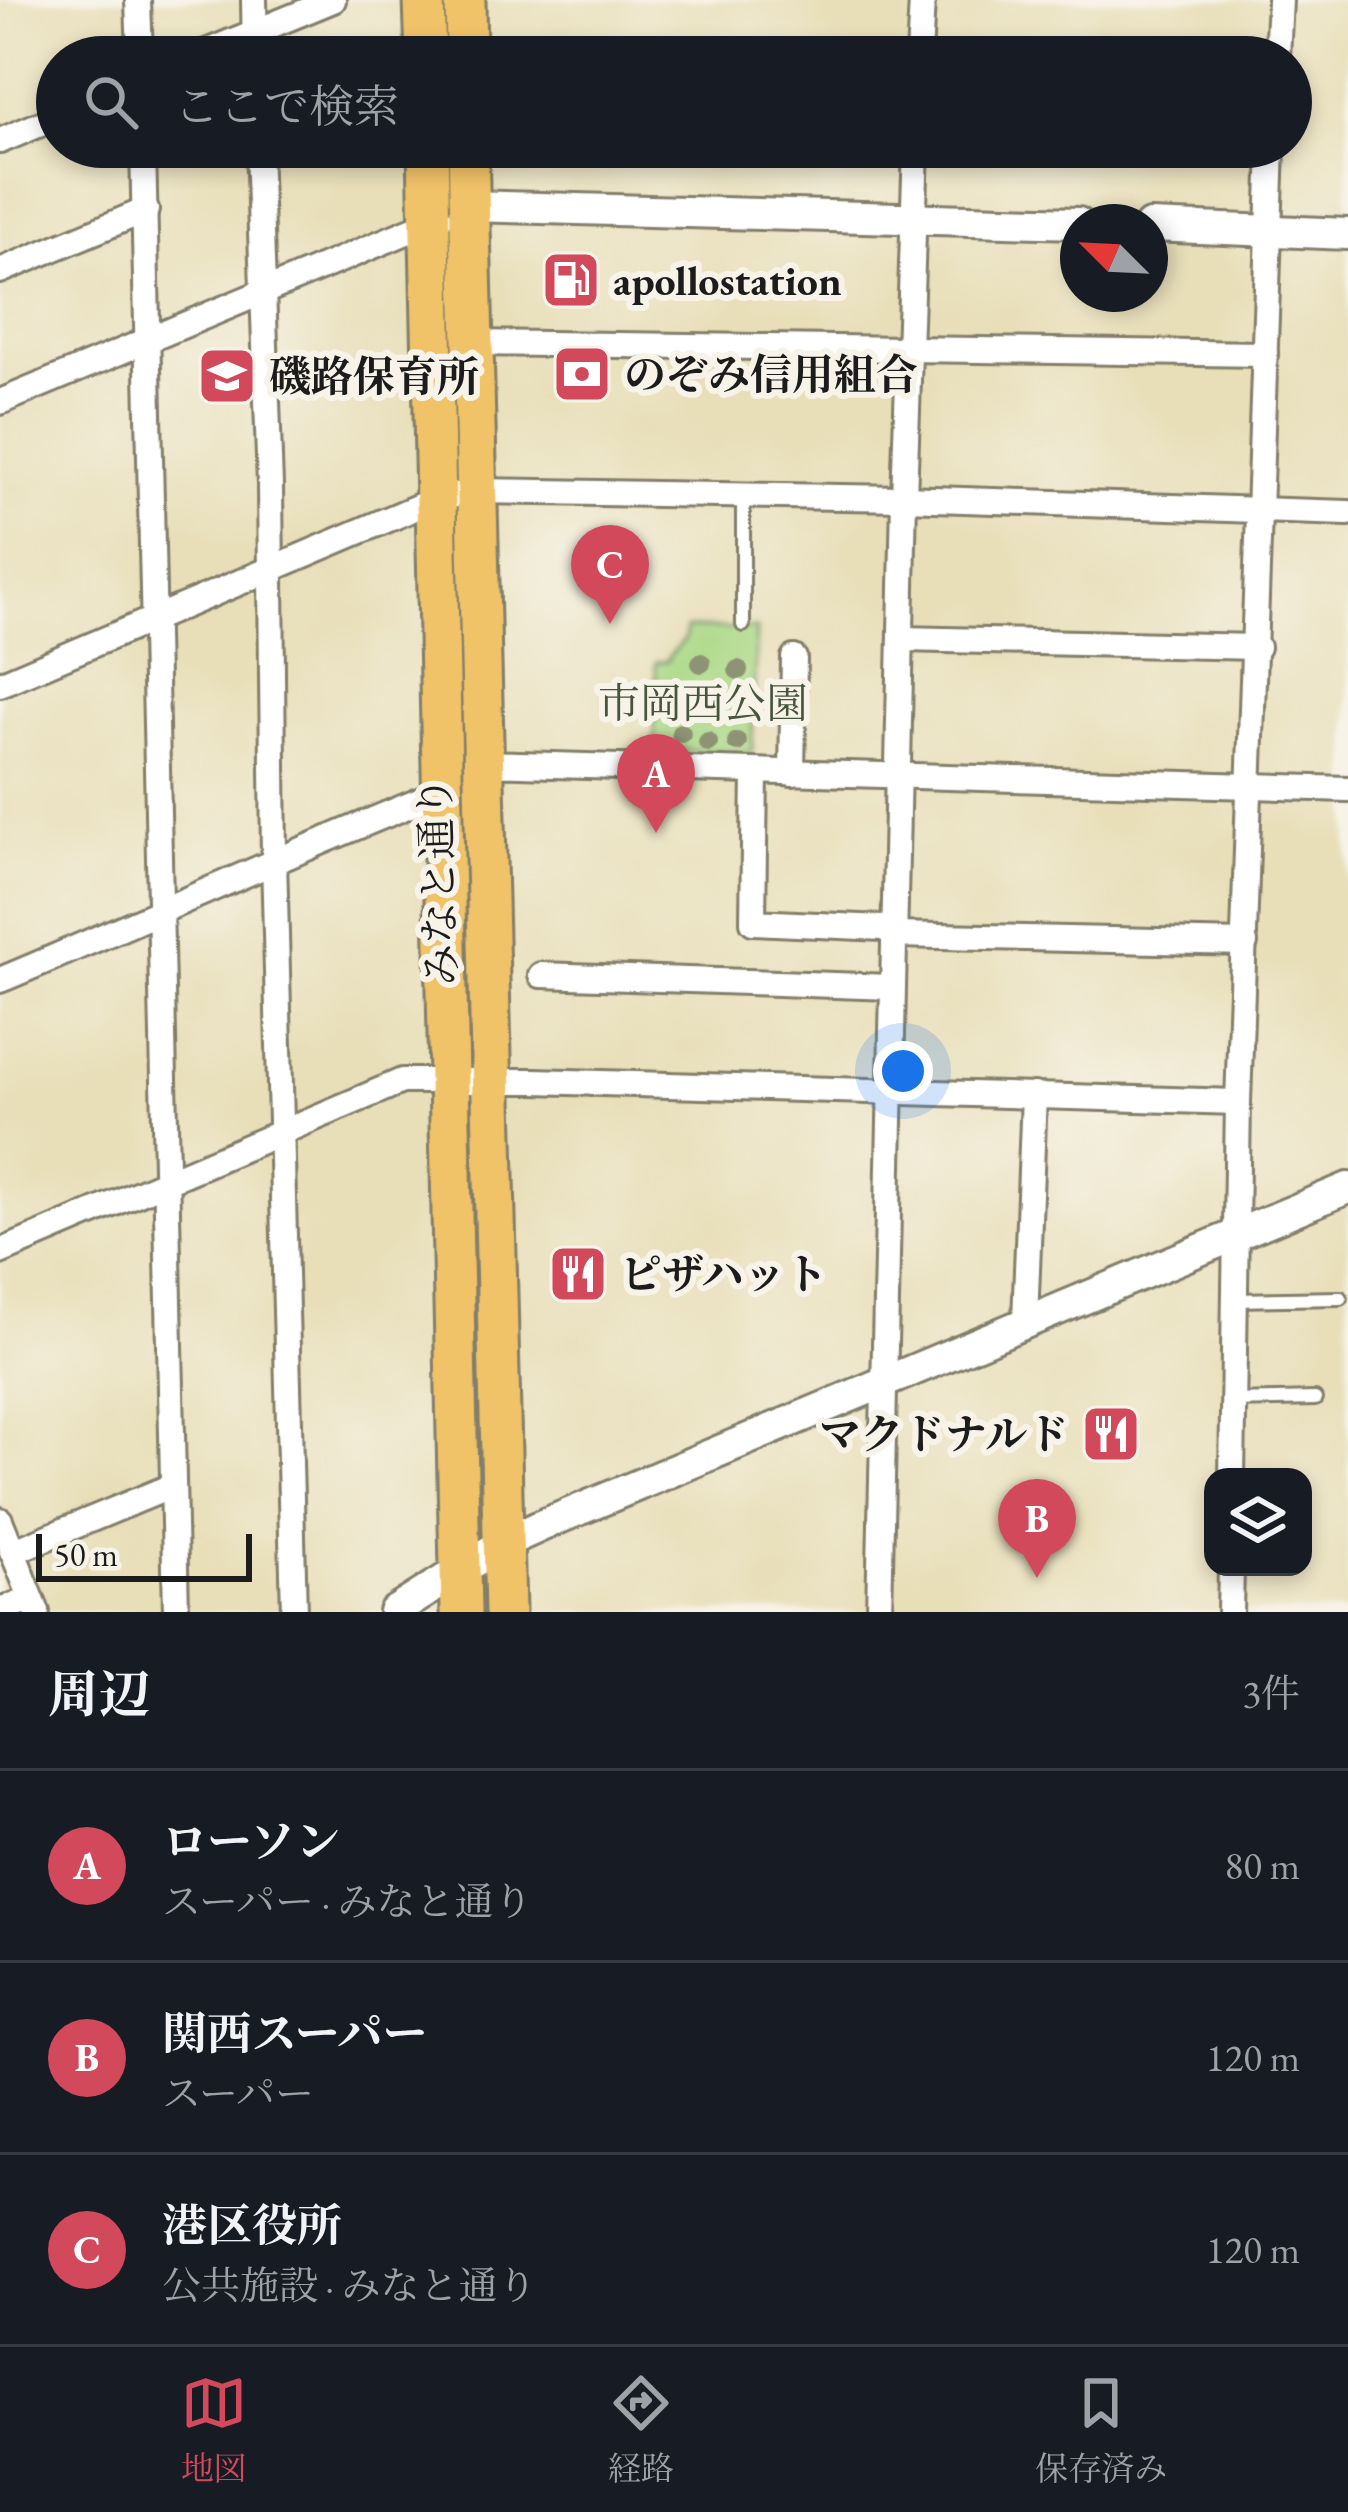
<!DOCTYPE html>
<html lang="ja">
<head>
<meta charset="utf-8">
<style>
	:root { --surface:#171b24; --page:#20242c; --text:#f1f3f6; --muted:#9ea1a6; --line:#363941; --accent:#d1495b }
	body { margin:0; font-family:"EB Garamond","Noto Serif JP",serif; background:var(--page); color:var(--text) }
	.controls { position:absolute; right:36px; bottom:36px; display:grid; overflow:hidden; border-radius:24px; box-shadow:0 6px 18px #0003 }
	.controls button { width:108px; height:108px; display:grid; place-items:center; padding:0; border:0; border-bottom:3px solid var(--line); background:var(--surface); color:var(--text); font:60px sans-serif }
	.compass { position:absolute; left:1060px; top:204px; width:108px; height:108px; border-radius:50%; background:var(--surface); box-shadow:0 6px 18px #0003; rotate:294deg }
	.scale { position:absolute; left:36px; bottom:30px; width:216px; box-sizing:border-box; padding-left:12px; border:6px solid #1c1c1c; border-top:0; font-size:33px; line-height:42px; white-space:nowrap; color:#1c1c1c; -webkit-text-stroke:9px #f7f3e8; paint-order:stroke }
	.you { position:absolute; left:903px; top:1071px; width:42px; height:42px; margin:-30px; border:9px solid #fff; border-radius:50%; background:#1a73e8; box-shadow:0 0 0 18px #1a73e833 }
	.badge { display:grid; place-items:center; width:78px; height:78px; border-radius:50%; background:var(--accent); color:#fff; font-size:39px; font-weight:700 }
	.pin { position:absolute; translate:-50% -99px; filter:drop-shadow(0 3px 6px #0008) }
	.pin::after { content:''; position:absolute; top:63px; width:42px; height:36px; background:inherit; clip-path:polygon(0 0,100% 0,50% 100%) }
	.list { margin:0; padding:0; list-style:none }
	h2 { display:flex; justify-content:space-between; align-items:center; height:156px; margin:0; padding:0 48px; font-size:51px }
	h2 small { font-size:39px; font-weight:400; color:var(--muted) }
	.list li { display:grid; grid-template-columns:78px 1fr auto; gap:36px; align-items:center; box-sizing:border-box; height:192px; padding:0 48px; border-top:3px solid var(--line) }
	.list b { display:block; font-size:45px; white-space:nowrap }
	.list p { margin:0; font-size:39px; white-space:nowrap; color:var(--muted) }
	.list em { font-size:39px; font-style:normal; color:var(--muted) }
	.icon { flex:none; width:66px; height:66px; fill:none; stroke:currentColor; stroke-width:2; stroke-linecap:round; stroke-linejoin:round }
	.map { position:relative; flex:none; width:1348px; height:1612px; overflow:hidden }
	.search { position:absolute; background:var(--surface); box-shadow:0 6px 18px #0003; left:36px; right:36px; top:36px; height:132px; display:flex; align-items:center; gap:30px; box-sizing:border-box; padding:0 42px; border-radius:66px; color:var(--muted); font-size:45px }
	.sheet { height:732px; background:var(--surface) }
	nav { display:flex; justify-content:space-around; align-items:center; box-sizing:border-box; height:168px; border-top:3px solid var(--line); background:var(--surface); font-size:33px; color:var(--muted) }
	nav a { display:grid; justify-items:center; gap:6px }
	nav .on { color:var(--accent) }
	.map>svg:first-child { display:block }
</style>
</head>
<body>
<div class="map">
<svg width="1348" height="1612" viewBox="0 0 1348 1612">
	<rect width="100%" height="100%" fill="#f7f3e8"/>
	<filter id="ink" filterUnits="userSpaceOnUse"><feTurbulence type="fractalNoise" baseFrequency=".00833" numOctaves="2"/><feDisplacementMap in="SourceGraphic" scale="24" xChannelSelector="R" yChannelSelector="G"/><feConvolveMatrix kernelMatrix="1 2 1 2 8 2 1 2 1" color-interpolation-filters="sRGB"/></filter>
	<filter id="wash" filterUnits="userSpaceOnUse"><feTurbulence type="fractalNoise" baseFrequency=".004" numOctaves="4" result="noise"/><feDisplacementMap in="SourceGraphic" scale="48" xChannelSelector="R" yChannelSelector="G"/><feGaussianBlur stdDeviation="2.7" result="paint"/><feColorMatrix in="noise" values="0 0 0 0 0 0 0 0 0 0 0 0 0 0 0 0 0 1.4 0 .05"/><feComposite in="paint" operator="in"/></filter>
	<g filter="url(#wash)">
		<rect width="100%" height="100%" fill="#e8dfb9"/>
		<!-- green -->
		<polygon fill="#abd987" stroke="#647a52" stroke-width="3" points="686,628 756,629 752,752 654,750 656,662 668,661 669,656 685,639"/>
	</g>
	<g filter="url(#ink)">
		<g fill="none" stroke-linecap="round" stroke-linejoin="round">
			<!-- service casing -->
			<g stroke="#827e6a" stroke-width="18">
				<g id="service">
					<polyline points="743,625 743,496"/>
					<polyline points="1235,1300 1341,1298"/>
					<polyline points="1233,1401 1315,1399"/>
				</g>
			</g>
			<!-- minor casing -->
			<g stroke="#827e6a" stroke-width="30">
				<g id="minor">
					<polyline points="138,0 140,57"/>
					<polyline points="254,0 255,57"/>
					<polyline points="194,57 333,0"/>
					<polyline points="919,57 922,0"/>
					<polyline points="1277,57 1280,0"/>
					<polyline points="0,141 57,117"/>
					<polyline points="143,147 176,1612"/>
					<polyline points="258,147 270,486 274,859 294,1612"/>
					<polyline points="0,271 146,210"/>
					<polyline points="474,343 1265,354"/>
					<polyline points="0,402 440,218"/>
					<polyline points="901,639 1257,647"/>
					<polyline points="0,684 436,499 476,491 904,498 1348,513"/>
					<polyline points="483,763 1348,789"/>
					<polyline points="755,772 753,922 883,928 895,935 1245,943"/>
					<polyline points="792,773 794,658"/>
					<polyline points="541,975 892,987"/>
					<path d="M0 980C148 918 293 851 442 792"/>
					<polyline points="0,1252 402,1081 535,1081 1238,1102"/>
					<polyline points="1025,1320 1034,1095"/>
					<polyline points="1232,1477 1238,1102 1272,147"/>
					<polyline points="0,1520 37,1612"/>
					<polyline points="12,1552 172,1486"/>
					<polyline points="0,1611 31,1598"/>
					<polyline points="879,1612 904,498 916,147"/>
					<polyline points="1230,1612 1231,1567"/>
				</g>
			</g>
			<!-- tertiary casing -->
			<g stroke="#827e6a" stroke-width="36">
				<g id="tertiary">
					<polyline points="468,206 1078,223"/>
					<polyline points="1150,226 1348,234"/>
					<polyline points="394,1612 503,1543 545,1524 1348,1188"/>
				</g>
			</g>
			<!-- trunk casing -->
			<g stroke="#827e6a" stroke-width="45">
				<g id="trunk">
					<polyline points="424,0 426,57"/>
					<polyline points="465,0 466,57"/>
					<polyline points="428,147 461,1612"/>
					<polyline points="468,147 505,1612"/>
				</g>
			</g>
			<!-- service -->
			<use href="#service" stroke="#fff" stroke-width="12"/>
			<!-- minor -->
			<use href="#minor" stroke="#fff" stroke-width="24"/>
			<!-- tertiary -->
			<use href="#tertiary" stroke="#fff" stroke-width="30"/>
			<!-- trunk -->
			<use href="#trunk" stroke="#f1c369" stroke-width="39"/>
		</g>
		<!-- trees -->
		<g fill="#8f9374">
			<circle cx="701" cy="663" r="10"/>
			<circle cx="738" cy="670" r="10"/>
			<circle cx="681" cy="733" r="10"/>
			<circle cx="708" cy="742" r="10"/>
			<circle cx="737" cy="742" r="10"/>
		</g>
	</g>
	<!-- icons -->
	<defs>
		<g id="fuel-square" transform="scale(3)"><rect x="-9" y="-9" width="18" height="18" rx="4" fill="#d1495b" stroke="#f7f3e8"/><path d="M-5.5-6h7V0h2V4h1.3V-2.5L3-4.5l.8-.8L6-3V5H2.5V1h-1V6h-7ZM-4.2-4.7v3.2H.2V-4.7Z" fill="#fff"/></g>
		<g id="bank-square" transform="scale(3)"><rect x="-9" y="-9" width="18" height="18" rx="4" fill="#d1495b" stroke="#f7f3e8"/><path d="M-6-4H6V4H-6ZM0-2.3a2.3 2.3 0 1 0 0 4.6a2.3 2.3 0 1 0 0-4.6Z" fill="#fff"/></g>
		<g id="school-square" transform="scale(3)"><rect x="-9" y="-9" width="18" height="18" rx="4" fill="#d1495b" stroke="#f7f3e8"/><path d="M0-5L7-2L0 1L-7-2ZM-4 1L0 2.5L4 1V4Q0 6-4 4Z" fill="#fff"/></g>
		<g id="restaurant-square" transform="scale(3)"><rect x="-9" y="-9" width="18" height="18" rx="4" fill="#d1495b" stroke="#f7f3e8"/><path d="M-5-6h1v4h1v-4h1v4h1v-4h1v5L-1.5 .5V6h-2V.5L-5-1ZM5-6V6H3V1.5H1.5Q1.5-4 5-6Z" fill="#fff"/></g>
	</defs>
	<g fill-rule="evenodd">
		<use href="#fuel-square" x="571" y="280"/>
		<use href="#bank-square" x="582" y="374"/>
		<use href="#school-square" x="227" y="376"/>
		<use href="#restaurant-square" x="578" y="1274"/>
		<use href="#restaurant-square" x="1111" y="1434"/>
	</g>
	<g text-anchor="middle" dominant-baseline="central" stroke-width="12" stroke-linejoin="round" paint-order="stroke">
		<!-- poi labels -->
		<g font-size="42" font-weight="bold" fill="#1c1c1c" stroke="#f7f3e8" text-anchor="start">
			<text x="613" y="280">apollostation</text>
			<text x="624" y="374">のぞみ信用組合</text>
			<text x="269" y="376">磯路保育所</text>
			<text x="620" y="1274">ピザハット</text>
			<text x="1069" y="1434" text-anchor="end">マクドナルド</text>
		</g>
		<!-- park labels -->
		<g font-size="42" fill="#47553c" stroke="#f7f3e8">
			<text x="703" y="703">市岡西公園</text>
		</g>
		<!-- street labels -->
		<g font-size="42" fill="#1c1c1c" stroke="#f7f3e8">
			<text transform="translate(438 881) rotate(-92)">みなと通り</text>
		</g>
	</g>
</svg>
<div class="controls">
<button><svg class="icon" aria-label="layers" viewBox="0 0 24 24"><path d="M12 4l9 5-9 5-9-5zM3 14l9 5 9-5"/></svg></button>
</div>
<svg class="compass" viewBox="-18 -18 36 36"><path d="M0-13l5 13h-10z" fill="#e53935"/><path d="M0 13l5-13h-10z" fill="#9ea1a6"/></svg>
<div class="scale">50 m</div>
<div class="you"></div>
<div class="pin badge" style="left:656px;top:833px">A</div>
<div class="pin badge" style="left:1037px;top:1578px">B</div>
<div class="pin badge" style="left:610px;top:624px">C</div>
<div class="search"><svg class="icon" aria-label="search" viewBox="0 0 24 24"><circle cx="10" cy="10" r="6"/><path d="M15 15l6 6"/></svg>ここで検索</div>
</div>
<section class="sheet">
<h2>周辺<small>3件</small></h2>
<ul class="list">
<li><span class="badge">A</span><div><b>ローソン</b><p>スーパー · みなと通り</p></div><em>80 m</em></li>
<li><span class="badge">B</span><div><b>関西スーパー</b><p>スーパー</p></div><em>120 m</em></li>
<li><span class="badge">C</span><div><b>港区役所</b><p>公共施設 · みなと通り</p></div><em>120 m</em></li>
</ul>
</section>
<nav>
<a class="on"><svg class="icon" aria-label="map" viewBox="0 0 24 24"><path d="M3 6l6-2 6 2 6-2v14l-6 2-6-2-6 2zM9 4v14M15 6v14"/></svg>地図</a>
<a><svg class="icon" aria-label="directions" viewBox="0 0 24 24"><path d="M12 3l9 9-9 9-9-9zM9 14v-3h6M13 9l2 2-2 2"/></svg>経路</a>
<a><svg class="icon" aria-label="saved" viewBox="0 0 24 24"><path d="M7 4h10v16l-5-4-5 4z"/></svg>保存済み</a>
</nav>
</body>
</html>
